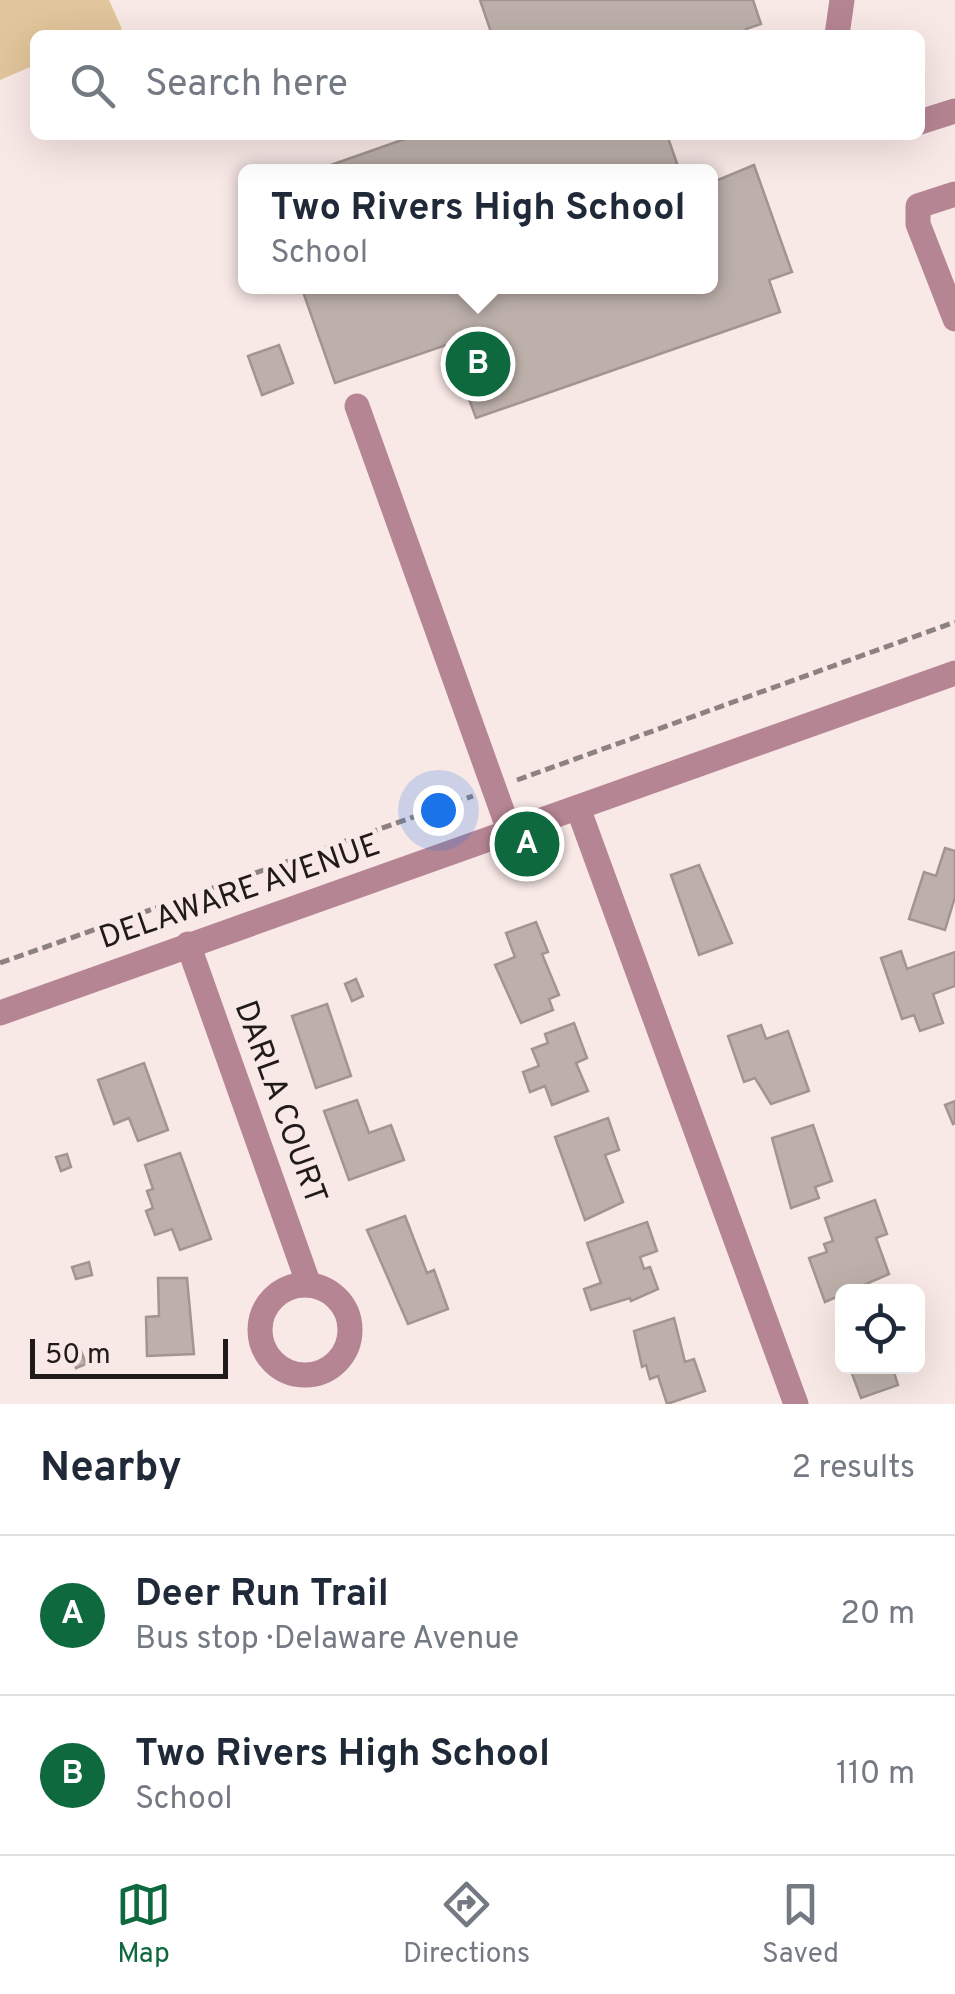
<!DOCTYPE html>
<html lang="en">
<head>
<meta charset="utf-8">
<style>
	:root { --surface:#fff; --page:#f6f6f7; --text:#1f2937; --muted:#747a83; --line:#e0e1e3; --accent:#0e6a3e }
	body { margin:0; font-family:Overpass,sans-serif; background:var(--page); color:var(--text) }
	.controls { position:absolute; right:30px; bottom:30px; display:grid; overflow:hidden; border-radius:15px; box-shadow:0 10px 40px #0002 }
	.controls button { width:90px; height:90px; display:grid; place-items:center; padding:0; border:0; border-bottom:2px solid var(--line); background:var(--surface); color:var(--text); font:50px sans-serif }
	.scale { position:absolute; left:30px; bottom:25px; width:198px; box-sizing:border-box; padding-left:10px; border:5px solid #201b1a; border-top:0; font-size:28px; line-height:35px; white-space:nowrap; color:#201b1a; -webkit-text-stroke:8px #f8e8e6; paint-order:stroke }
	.you { position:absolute; left:438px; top:810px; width:35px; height:35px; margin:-25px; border:8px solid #fff; border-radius:50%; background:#1a73e8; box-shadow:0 0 0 15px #1a73e833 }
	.badge { display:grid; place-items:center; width:65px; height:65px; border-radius:50%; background:var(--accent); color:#fff; font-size:32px; font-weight:700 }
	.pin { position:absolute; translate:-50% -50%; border:5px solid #fff; box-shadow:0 2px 10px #0006 }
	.popup { position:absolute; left:238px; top:164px; width:480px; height:130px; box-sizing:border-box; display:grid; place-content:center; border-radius:15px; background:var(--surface); filter:drop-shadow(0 2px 8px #0005); font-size:32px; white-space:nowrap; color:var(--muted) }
	.popup b { font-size:38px; color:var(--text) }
	.popup::after { content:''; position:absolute; left:50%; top:100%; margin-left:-20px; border:20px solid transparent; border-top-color:var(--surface) }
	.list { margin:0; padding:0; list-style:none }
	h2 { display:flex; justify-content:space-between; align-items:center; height:130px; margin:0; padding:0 40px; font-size:42px }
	h2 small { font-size:32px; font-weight:400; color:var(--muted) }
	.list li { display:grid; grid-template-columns:65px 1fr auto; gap:30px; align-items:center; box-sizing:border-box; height:160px; padding:0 40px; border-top:2px solid var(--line) }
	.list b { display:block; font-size:38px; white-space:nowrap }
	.list p { margin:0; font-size:32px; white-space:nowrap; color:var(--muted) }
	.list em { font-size:32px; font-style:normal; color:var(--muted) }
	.icon { flex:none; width:55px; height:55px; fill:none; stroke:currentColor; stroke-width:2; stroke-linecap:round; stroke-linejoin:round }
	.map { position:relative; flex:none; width:955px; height:1404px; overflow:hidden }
	.search { position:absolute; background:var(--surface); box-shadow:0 10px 40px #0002; left:30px; right:30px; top:30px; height:110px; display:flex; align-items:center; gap:25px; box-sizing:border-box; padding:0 35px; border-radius:15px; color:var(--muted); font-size:38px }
	.sheet { height:450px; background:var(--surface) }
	nav { display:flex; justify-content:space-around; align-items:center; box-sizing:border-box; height:140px; border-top:2px solid var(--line); background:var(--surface); font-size:28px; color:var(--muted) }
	nav a { display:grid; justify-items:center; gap:5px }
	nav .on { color:var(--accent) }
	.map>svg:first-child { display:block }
</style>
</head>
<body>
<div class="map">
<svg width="955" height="1404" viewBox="0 0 955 1404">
	<rect width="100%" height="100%" fill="#f8e8e6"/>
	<!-- green -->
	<polygon fill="#e1c59b" points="0,0 109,0 122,29 107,35 35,35 35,65 0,80"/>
	<!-- building -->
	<g fill="#bdb0aa" stroke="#a1958e" stroke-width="2.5">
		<polygon points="480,0 753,0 761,24 746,29 748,35 492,35"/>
		<polygon points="416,135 667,135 680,172 311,172"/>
		<polygon points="754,165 792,272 769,280 780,312 476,418 449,344 335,383 301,286 710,286 710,174 718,180"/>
		<polygon points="279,345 293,383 262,395 248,356"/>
		<polygon points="945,848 955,851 955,897 945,930 909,919 924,872 936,876"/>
		<polygon points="699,865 732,943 699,955 671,875"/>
		<polygon points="536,922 548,952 542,954 559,995 549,999 553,1010 521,1023 495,965 515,957 506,933"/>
		<polygon points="901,951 907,969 955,952 955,986 933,994 943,1023 920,1031 914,1015 902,1019 881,958"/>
		<polygon points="356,979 363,996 352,1001 345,984"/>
		<polygon points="327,1004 351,1076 316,1088 292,1016"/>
		<polygon points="574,1023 587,1058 576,1063 588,1091 552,1105 545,1086 530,1092 523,1072 539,1066 532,1049 548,1043 545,1034"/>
		<polygon points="761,1025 766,1039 788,1031 809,1091 771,1104 755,1078 744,1082 728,1036"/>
		<polygon points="144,1063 168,1130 138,1141 129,1118 114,1124 98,1080"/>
		<polygon points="357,1100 369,1133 391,1125 404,1160 349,1180 324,1111"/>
		<polygon points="955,1101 955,1123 953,1124 945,1105"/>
		<polygon points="608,1118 619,1150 605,1155 623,1202 585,1220 555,1137"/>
		<polygon points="813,1125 832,1181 815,1187 819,1198 791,1208 772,1138"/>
		<polygon points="180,1153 211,1239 180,1250 172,1229 155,1235 146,1211 153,1208 147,1191 153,1189 145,1165"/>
		<polygon points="67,1154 71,1167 61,1171 56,1157"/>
		<polygon points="875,1200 887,1234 876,1238 889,1274 825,1302 809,1258 827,1252 824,1244 833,1241 825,1218"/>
		<polygon points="405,1216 427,1273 434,1270 448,1309 408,1324 367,1230"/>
		<polygon points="647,1222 657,1251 640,1257 644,1269 650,1267 658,1289 631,1301 630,1298 591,1310 584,1289 601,1283 587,1243"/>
		<polygon points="89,1262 92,1275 76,1279 72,1267"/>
		<polygon points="158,1278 187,1278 194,1354 147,1356 146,1317 159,1316"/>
		<polygon points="674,1318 685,1362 694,1359 705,1391 667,1404 658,1376 650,1379 646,1365 642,1367 634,1331"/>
		<polygon points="81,1351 86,1364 76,1368 72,1355"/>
		<polygon points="892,1366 898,1385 861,1398 851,1371"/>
	</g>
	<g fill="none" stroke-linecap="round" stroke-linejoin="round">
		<!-- path -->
		<g stroke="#8c8280" stroke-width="5" stroke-dasharray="10 5" stroke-linecap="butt">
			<polyline points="517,780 955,622"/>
			<polyline points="0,963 473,796"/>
		</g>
		<!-- minor -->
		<g stroke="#b68593" stroke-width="25">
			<polyline points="837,35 842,0"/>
			<polyline points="920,122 955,111"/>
			<polyline points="955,194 918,206 918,224 955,319"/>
			<polyline points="357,406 510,833"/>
			<polyline points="578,808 796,1404"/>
			<polyline points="188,944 309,1285"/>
			<polyline points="0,1013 955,673"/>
			<circle cx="305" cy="1330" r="45"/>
		</g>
	</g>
	<g text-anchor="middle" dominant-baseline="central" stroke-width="10" stroke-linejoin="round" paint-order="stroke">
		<!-- street labels -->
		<g font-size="32" fill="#201b1a" stroke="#f8e8e6">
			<text transform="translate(240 893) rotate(-19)">DELAWARE AVENUE</text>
			<text transform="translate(279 1103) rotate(70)">DARLA COURT</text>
		</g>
	</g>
</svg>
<div class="controls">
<button><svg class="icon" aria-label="locate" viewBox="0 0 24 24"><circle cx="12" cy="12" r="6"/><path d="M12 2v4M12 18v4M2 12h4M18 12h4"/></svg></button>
</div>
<div class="scale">50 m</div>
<div class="you"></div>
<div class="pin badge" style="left:527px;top:844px">A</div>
<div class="pin badge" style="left:478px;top:364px">B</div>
<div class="popup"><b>Two Rivers High School</b>School</div>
<div class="search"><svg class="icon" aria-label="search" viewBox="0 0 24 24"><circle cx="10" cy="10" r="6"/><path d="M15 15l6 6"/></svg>Search here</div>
</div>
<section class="sheet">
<h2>Nearby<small>2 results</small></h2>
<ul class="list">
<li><span class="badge">A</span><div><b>Deer Run Trail</b><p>Bus stop · Delaware Avenue</p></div><em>20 m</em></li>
<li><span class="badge">B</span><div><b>Two Rivers High School</b><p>School</p></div><em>110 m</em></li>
</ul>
</section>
<nav>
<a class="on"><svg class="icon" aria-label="map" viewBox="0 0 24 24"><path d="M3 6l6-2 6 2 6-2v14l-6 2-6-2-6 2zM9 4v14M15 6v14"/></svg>Map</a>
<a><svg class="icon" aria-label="directions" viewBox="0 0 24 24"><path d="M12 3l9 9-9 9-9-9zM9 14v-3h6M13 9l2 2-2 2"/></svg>Directions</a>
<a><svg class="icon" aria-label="saved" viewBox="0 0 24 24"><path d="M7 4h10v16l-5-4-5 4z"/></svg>Saved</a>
</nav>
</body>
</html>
